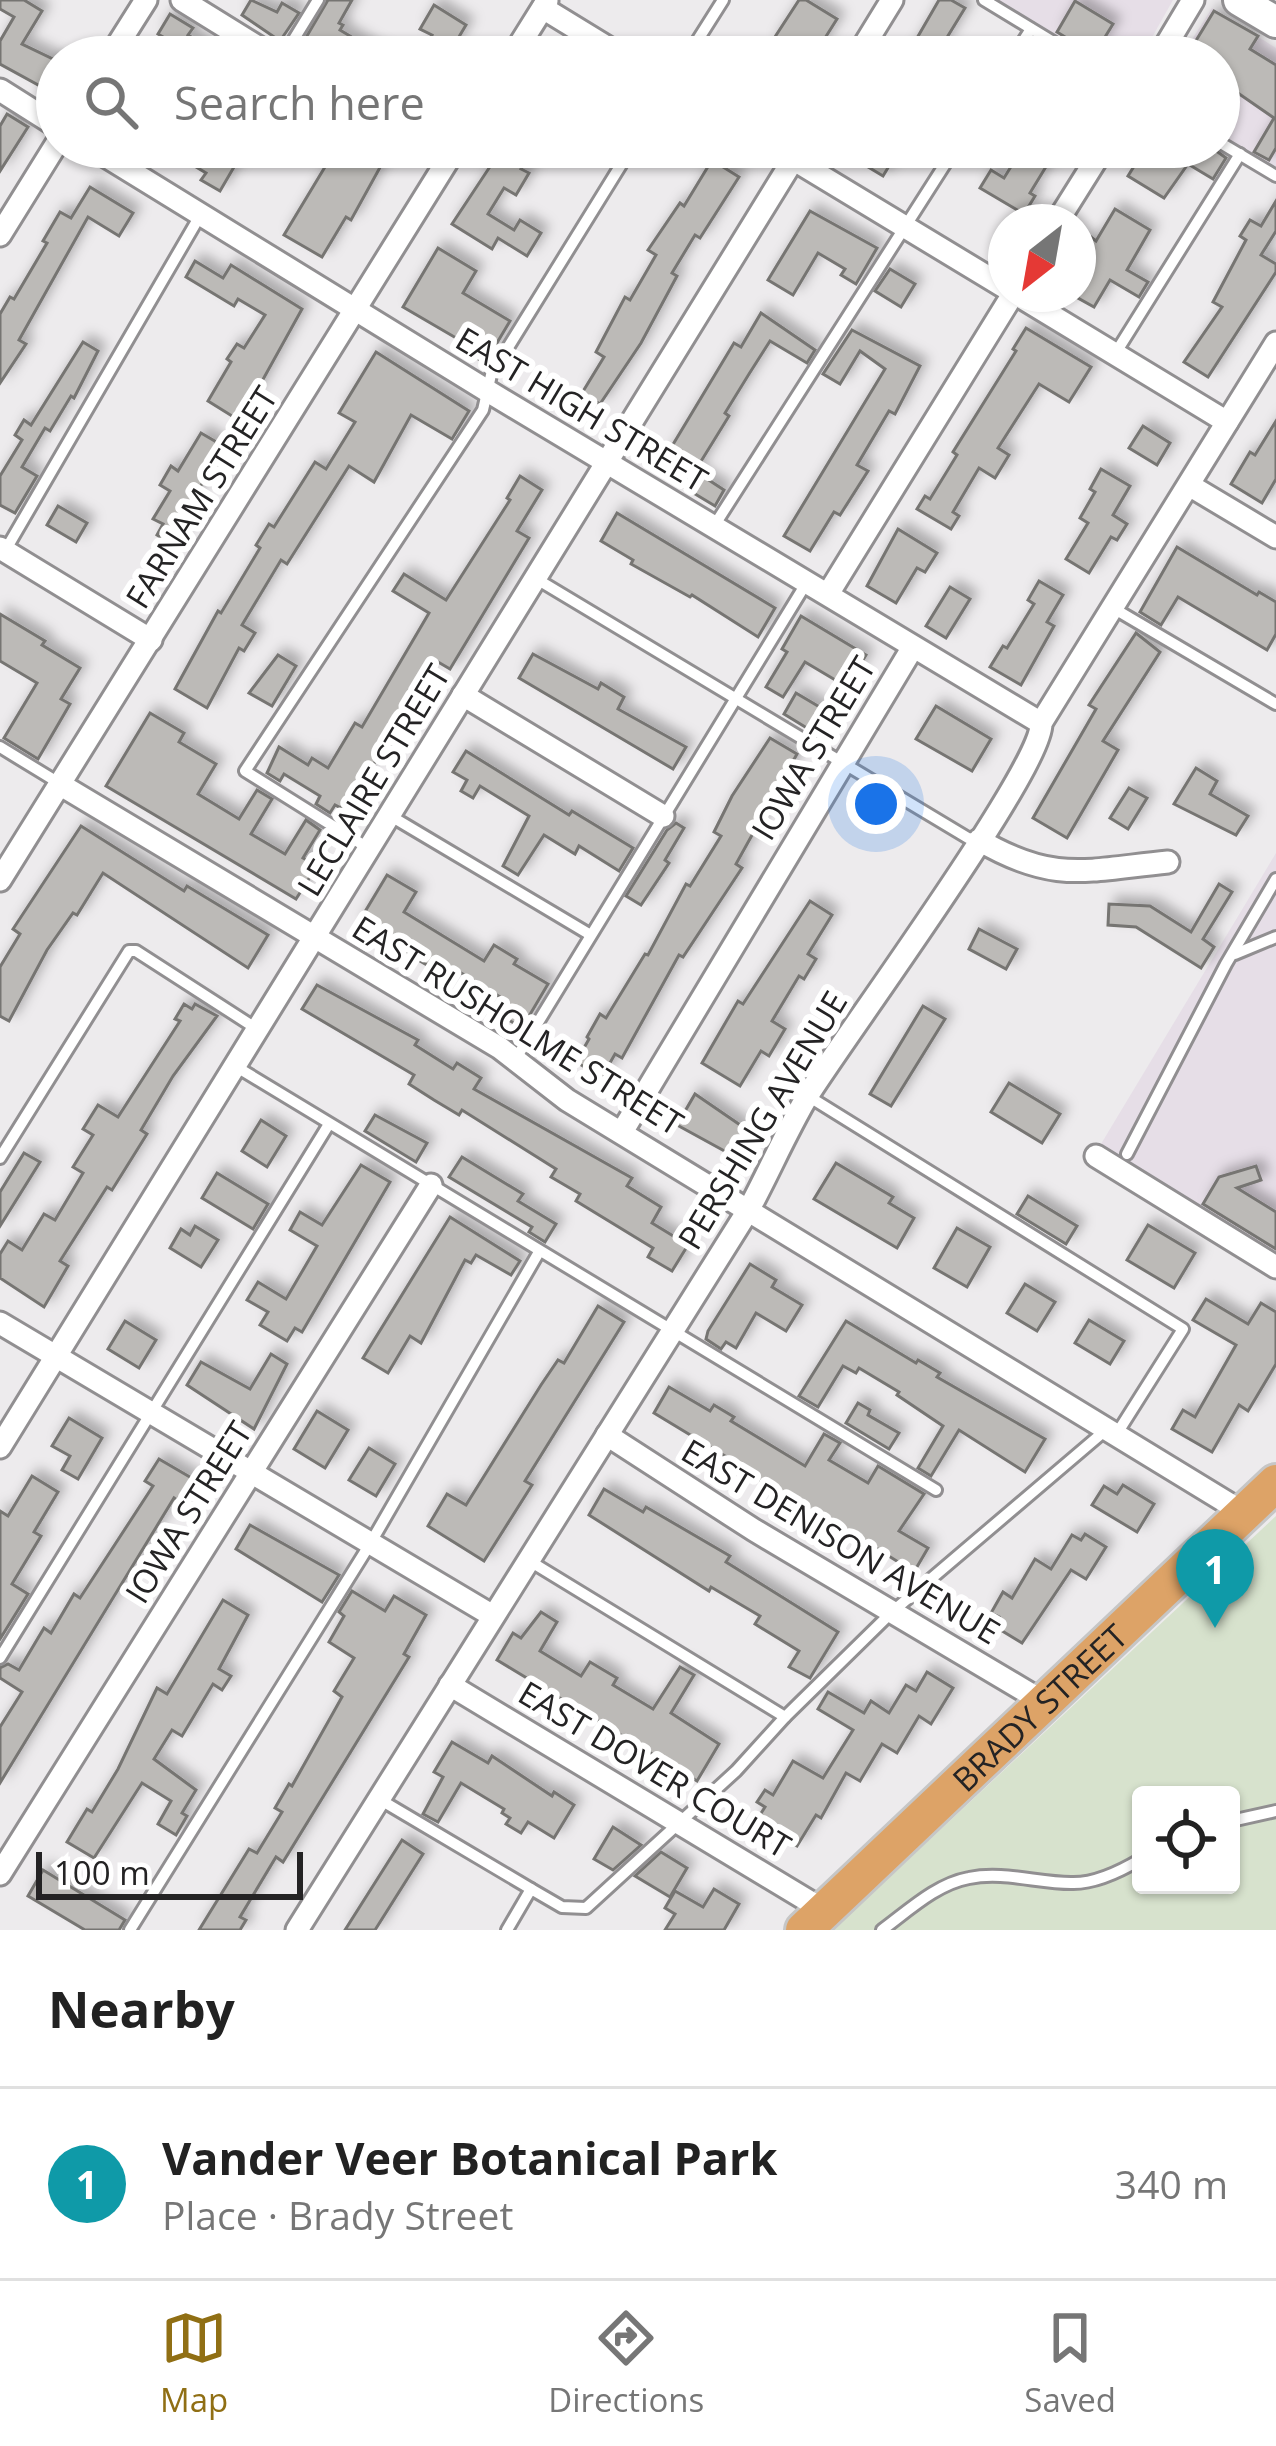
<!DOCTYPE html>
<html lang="en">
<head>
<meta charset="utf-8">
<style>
	:root { --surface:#fff; --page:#f6f6f6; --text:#222; --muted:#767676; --line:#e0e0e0; --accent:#906f14 }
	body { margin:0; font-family:"Open Sans",sans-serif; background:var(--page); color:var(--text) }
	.controls { position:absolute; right:36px; bottom:36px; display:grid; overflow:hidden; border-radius:12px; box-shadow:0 3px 9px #0004 }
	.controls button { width:108px; height:108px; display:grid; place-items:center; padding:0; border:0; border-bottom:3px solid var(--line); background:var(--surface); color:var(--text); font:60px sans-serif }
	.compass { position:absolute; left:988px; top:204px; width:108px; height:108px; border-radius:50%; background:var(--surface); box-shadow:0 3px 9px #0004; rotate:211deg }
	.scale { position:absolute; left:36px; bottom:30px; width:267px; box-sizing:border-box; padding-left:12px; border:6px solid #242324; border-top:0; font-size:33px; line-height:42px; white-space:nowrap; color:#242324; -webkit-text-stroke:9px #fff; paint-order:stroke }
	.you { position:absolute; left:876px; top:804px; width:42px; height:42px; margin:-30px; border:9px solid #fff; border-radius:50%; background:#1a73e8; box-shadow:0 0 0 18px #1a73e833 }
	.badge { display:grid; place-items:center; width:78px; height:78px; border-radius:50%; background:var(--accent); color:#fff; font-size:39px; font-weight:700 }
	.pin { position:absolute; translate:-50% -99px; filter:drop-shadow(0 3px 6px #0008) }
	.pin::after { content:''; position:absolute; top:63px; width:42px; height:36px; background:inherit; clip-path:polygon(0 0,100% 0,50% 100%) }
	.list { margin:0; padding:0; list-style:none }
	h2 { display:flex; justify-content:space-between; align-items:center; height:156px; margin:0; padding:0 48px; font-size:51px }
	h2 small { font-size:39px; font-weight:400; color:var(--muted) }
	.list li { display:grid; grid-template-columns:78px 1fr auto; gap:36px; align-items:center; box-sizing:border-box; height:192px; padding:0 48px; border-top:3px solid var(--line) }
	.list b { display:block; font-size:45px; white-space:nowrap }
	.list p { margin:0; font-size:39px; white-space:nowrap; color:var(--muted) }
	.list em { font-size:39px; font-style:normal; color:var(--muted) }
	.icon { flex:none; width:66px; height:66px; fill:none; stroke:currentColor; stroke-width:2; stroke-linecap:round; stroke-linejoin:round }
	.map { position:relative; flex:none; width:1276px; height:1930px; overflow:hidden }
	.search { position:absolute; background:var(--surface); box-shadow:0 3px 9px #0004; left:36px; right:36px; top:36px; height:132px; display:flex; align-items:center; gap:30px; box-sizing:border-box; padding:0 42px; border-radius:66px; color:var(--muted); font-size:45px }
	.sheet { height:348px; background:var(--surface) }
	nav { display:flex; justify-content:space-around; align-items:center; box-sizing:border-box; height:168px; border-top:3px solid var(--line); background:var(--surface); font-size:33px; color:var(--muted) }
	nav a { display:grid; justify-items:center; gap:6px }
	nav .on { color:var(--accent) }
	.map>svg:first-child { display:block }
</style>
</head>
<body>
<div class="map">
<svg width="1276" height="1930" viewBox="0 0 1276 1930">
	<defs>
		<filter id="shadow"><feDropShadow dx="7" dy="-7" stdDeviation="6" flood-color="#0004"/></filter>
	</defs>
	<rect width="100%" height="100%" fill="#edebed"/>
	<!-- built -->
	<g fill="#e6dee7">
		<polygon points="994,0 1173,0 1141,57 1087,57"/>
		<polygon points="1212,8 1276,48 1276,171 1219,137 1219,57 1181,57"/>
		<polygon points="1276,853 1276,1258 1098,1149"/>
	</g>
	<!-- green -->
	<path fill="#d7e2cd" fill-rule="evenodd" d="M1276 1516V1930H833ZM1141 1795H1231V1885H1141Z"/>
	<!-- building -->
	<g fill="#bcbab7" stroke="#767472" stroke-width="3" filter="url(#shadow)">
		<polygon points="0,0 24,0 42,11 22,44 57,61 57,83 51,92 0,64 0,41 14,17 0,9"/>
		<polygon points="251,0 277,12 282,3 299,13 280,41 242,15"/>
		<polygon points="328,0 352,0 339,23 343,25 340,30 385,57 319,57 301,46"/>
		<polygon points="799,0 806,0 837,19 813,57 795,57 771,43"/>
		<polygon points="939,0 951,0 965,8 935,57 906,57"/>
		<polygon points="1075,1 1113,24 1094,55 1057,32"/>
		<polygon points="434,5 466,25 447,57 419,57 432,35 420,29"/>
		<polygon points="1214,11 1258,36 1250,49 1276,65 1276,148 1269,160 1254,152 1274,118 1219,80 1219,57 1186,57"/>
		<polygon points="170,14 193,28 188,35 224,57 197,57 158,34"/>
		<polygon points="7,114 28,127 0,171 0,126"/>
		<polygon points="163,147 227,147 241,155 220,191 201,180 206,173"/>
		<polygon points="337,147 358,147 383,162 351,220 346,217 322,257 284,235"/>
		<polygon points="503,147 534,147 521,169 529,173 516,195 504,188 488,214 514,230 520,220 541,233 527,256 498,238 492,249 452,224"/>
		<polygon points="835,147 888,147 897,153 883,176"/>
		<polygon points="1023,147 1058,147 1030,193 1035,196 1024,214 980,188 991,170 1004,178"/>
		<polygon points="1146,147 1211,147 1226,158 1213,179 1188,164 1164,198 1128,176"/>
		<polygon points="712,160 739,177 700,238 695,235 672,273 677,276 641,343 600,404 582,393 604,357 596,352 625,297 630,300 656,255 648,250 680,203 684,206"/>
		<polygon points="90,187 133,213 119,236 88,217 19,340 26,344 0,383 0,314 10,297 14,299 47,243 43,241 60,212 71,218"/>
		<polygon points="1276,201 1276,231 1261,255 1276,264 1276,272 1208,377 1184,362 1222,307 1213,302 1246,240 1240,236 1250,220 1261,226"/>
		<polygon points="1115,209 1150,230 1127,270 1148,282 1139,297 1110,280 1094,307 1078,298 1078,258 1091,237 1096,241"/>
		<polygon points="810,211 877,248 856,284 841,275 845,269 818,253 793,295 768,280"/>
		<polygon points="438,248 476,271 463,293 510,321 485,363 460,348 463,342 403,307"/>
		<polygon points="195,261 223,278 231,265 302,309 240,421 208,401 231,362 227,359 237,344 244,348 265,315 238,299 234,306 186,277"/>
		<polygon points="890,269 915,284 901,307 875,291"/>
		<polygon points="761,313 815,350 807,363 770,341 749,374 725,413 729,416 695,471 724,490 715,506 657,471 734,343 741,347"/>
		<polygon points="1026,328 1091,367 1069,402 1039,384 998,448 1009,455 995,478 979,468 953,512 959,516 951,529 917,509 925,496 930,499 957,455 953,452 1016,351 1013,349"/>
		<polygon points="852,330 920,366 895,414 889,411 857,465 868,471 840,515 834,512 810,551 784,536 885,369 860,351 840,384 823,374"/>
		<polygon points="83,342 98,351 74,398 71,396 50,431 45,428 22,467 37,476 15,513 0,505 0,476 22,440 15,435 24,420 31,425"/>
		<polygon points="376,352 469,411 452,439 411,415 374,482 349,466 287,564 281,560 242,625 255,633 244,651 239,648 207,708 175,689 218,611 221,613 260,548 256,545 269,524 274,527 315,462 326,469 355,422 339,413"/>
		<polygon points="1276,421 1276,479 1262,503 1231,484 1250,452 1255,455"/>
		<polygon points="1143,426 1170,443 1157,465 1129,448"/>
		<polygon points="201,433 225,447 180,519 187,523 173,545 157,535 163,524 153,519 170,491 160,485 171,466 178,471"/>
		<polygon points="1101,469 1130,486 1113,515 1127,524 1117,540 1111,537 1089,573 1066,559 1088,523 1080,518 1095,492 1090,489"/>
		<polygon points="520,476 542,490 517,531 529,538 450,669 433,659 372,767 368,764 341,808 335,805 330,813 316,804 320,796 284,774 280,781 267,773 279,747 308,765 312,758 328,768 355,723 362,727 429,613 393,591 404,574 446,600 510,500 507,498"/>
		<polygon points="58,506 87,523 76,542 47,525"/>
		<polygon points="617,513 775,608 758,637 692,595 690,597 631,564 633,560 601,541"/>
		<polygon points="898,529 937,553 925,572 917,568 896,603 867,586"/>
		<polygon points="1177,547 1257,595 1259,592 1276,602 1276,634 1267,650 1178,597 1161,625 1140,612"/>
		<polygon points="1039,581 1063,595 1047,622 1054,626 1021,685 990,667 1003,646 1007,648 1034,604 1028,600"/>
		<polygon points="950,587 970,599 946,638 926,626"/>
		<polygon points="0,614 45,641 42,645 80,668 61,699 70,704 38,759 4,738 37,683 0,661"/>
		<polygon points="801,616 866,655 847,687 805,662 783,697 766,687 787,652 782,649"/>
		<polygon points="1136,633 1160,652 1103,741 1118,750 1067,838 1033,818 1096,709 1089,705"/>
		<polygon points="533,654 598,689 601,683 624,697 618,709 686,747 673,769 519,678"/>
		<polygon points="278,655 296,666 272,706 249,693"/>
		<polygon points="796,693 828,712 815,733 784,714"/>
		<polygon points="936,706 991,739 972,771 916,739"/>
		<polygon points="150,713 184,733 179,742 216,764 198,794 239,819 257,790 272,799 251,834 285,854 306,820 320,830 303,858 317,866 296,899 106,786"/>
		<polygon points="770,738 797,754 736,864 742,868 683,957 679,955 622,1058 615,1054 602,1077 576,1062 589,1039 587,1037 600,1014 606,1018 645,954 648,955 686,884 690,886 721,836 714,832 732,796"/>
		<polygon points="466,751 569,815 572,811 633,848 619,871 579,846 575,854 544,835 518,875 503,866 529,816 480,786 473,798 461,791 467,780 453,772"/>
		<polygon points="1196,768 1217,781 1210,794 1248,816 1236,835 1174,804"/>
		<polygon points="1129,788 1147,798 1128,829 1110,818"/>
		<polygon points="676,823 684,828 665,860 669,863 641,905 626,896 667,830"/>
		<polygon points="81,826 184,891 187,886 268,935 248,968 103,873 77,915 73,913 47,950 9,1021 0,1016 0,967 20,934 13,929"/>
		<polygon points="387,875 416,892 404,912 484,961 494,945 517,959 514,964 548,984 522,1028 497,1013 505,1000 458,971 453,980 357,925"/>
		<polygon points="1219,884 1232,892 1203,939 1214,947 1201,968 1136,927 1108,925 1109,904 1150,906 1191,932"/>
		<polygon points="810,901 832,915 808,954 816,959 804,979 799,976 772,1021 785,1029 769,1056 761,1051 740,1086 702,1063 738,1001 743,1004"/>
		<polygon points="979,929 1017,949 1006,969 969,949"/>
		<polygon points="317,985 418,1040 415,1045 453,1069 457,1063 481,1078 474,1089 632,1178 627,1186 661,1207 652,1223 688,1245 672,1271 648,1257 653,1248 576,1201 580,1194 551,1177 556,1169 462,1110 459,1115 434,1100 409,1084 414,1075 302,1009"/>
		<polygon points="184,1004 192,1009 195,1004 217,1016 173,1076 141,1130 147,1134 112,1190 107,1187 60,1261 68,1266 44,1307 0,1278 0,1254 8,1241 22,1250 44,1214 55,1220 83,1173 73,1167 93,1135 83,1129 98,1105 118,1117 180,1021 175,1019"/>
		<polygon points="923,1006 945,1019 891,1106 870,1094"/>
		<polygon points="1009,1083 1060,1114 1042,1143 991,1112"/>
		<polygon points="695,1094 746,1129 730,1154 677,1125"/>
		<polygon points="375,1115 427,1143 416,1162 365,1131"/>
		<polygon points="261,1120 286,1136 267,1167 242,1151"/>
		<polygon points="24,1153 40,1162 0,1226 0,1192"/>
		<polygon points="462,1157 523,1194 518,1201 556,1224 545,1242 529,1232 532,1227 449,1177"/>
		<polygon points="836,1163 893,1197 889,1203 914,1218 897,1248 814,1199"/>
		<polygon points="361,1165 390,1182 302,1332 295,1328 287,1341 260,1325 268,1312 247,1300 258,1282 286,1299 317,1246 290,1230 300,1212 322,1225"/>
		<polygon points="1256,1166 1261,1180 1237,1188 1276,1212 1276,1249 1203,1204 1219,1177"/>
		<polygon points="217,1173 268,1204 253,1229 202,1198"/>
		<polygon points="1028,1196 1077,1226 1066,1244 1017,1214"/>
		<polygon points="450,1217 520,1261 511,1275 476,1255 471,1263 465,1260 421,1343 410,1336 388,1373 363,1358"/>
		<polygon points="1148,1225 1195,1253 1174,1288 1127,1260"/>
		<polygon points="195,1226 218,1240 201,1267 170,1248 181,1229 190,1235"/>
		<polygon points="957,1228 990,1247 967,1287 934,1268"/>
		<polygon points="750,1264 776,1280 772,1287 802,1305 786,1331 756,1313 736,1348 726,1342 721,1349 706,1339 708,1331"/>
		<polygon points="1025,1284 1055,1302 1037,1331 1007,1313"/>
		<polygon points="1206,1299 1248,1324 1261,1303 1276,1312 1276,1364 1248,1411 1239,1405 1212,1452 1172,1429 1183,1410 1195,1417 1236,1345 1193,1320"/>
		<polygon points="598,1306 624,1322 525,1481 532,1485 484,1561 428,1526 447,1494 466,1505 541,1385 558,1360 564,1363"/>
		<polygon points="1089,1320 1124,1341 1110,1364 1075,1343"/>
		<polygon points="125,1321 156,1340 139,1368 108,1349"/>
		<polygon points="846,1321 916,1363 918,1360 940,1373 937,1377 1045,1439 1025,1472 959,1430 931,1476 918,1468 943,1426 897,1395 899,1392 859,1368 856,1373 843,1366 818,1407 799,1396"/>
		<polygon points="271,1354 287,1364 254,1429 187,1385 201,1362 250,1389"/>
		<polygon points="669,1387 710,1411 714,1405 734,1417 731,1421 805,1466 824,1434 840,1443 829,1460 868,1483 878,1466 924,1494 899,1531 928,1548 914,1572 854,1534 818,1513 816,1517 746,1472 743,1476 721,1463 725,1456 654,1413"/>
		<polygon points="858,1403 870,1410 868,1415 899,1433 889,1449 846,1423"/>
		<polygon points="317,1411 348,1430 325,1468 294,1449"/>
		<polygon points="69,1418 102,1438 78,1479 62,1470 70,1456 52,1446"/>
		<polygon points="369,1448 395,1464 376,1496 349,1480"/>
		<polygon points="159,1459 195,1480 181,1503 174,1498 0,1783 0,1727 22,1692 0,1678 0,1668 8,1664 19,1670 44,1628 51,1633 74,1594 80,1598 153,1486 145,1481"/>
		<polygon points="32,1476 58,1492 34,1532 41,1536 12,1584 28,1594 0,1639 0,1511 8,1516"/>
		<polygon points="1123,1485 1154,1504 1137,1532 1092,1505 1104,1486 1117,1494"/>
		<polygon points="604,1489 643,1512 646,1507 730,1556 726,1562 838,1632 810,1678 789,1667 799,1651 755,1624 760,1616 711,1587 709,1591 589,1515"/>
		<polygon points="250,1525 339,1575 322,1602 236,1549"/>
		<polygon points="1085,1534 1106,1547 1086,1579 1071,1570 1022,1643 994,1626 999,1617 991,1613 1003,1592 1012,1598 1035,1559 1051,1569 1072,1535 1081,1540"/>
		<polygon points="352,1591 385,1611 394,1596 426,1615 404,1654 409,1657 283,1862 276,1857 240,1917 246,1920 240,1930 199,1930 249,1849 257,1853 282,1812 275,1808 289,1784 292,1786 342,1697 334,1691 354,1658 329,1642 344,1616 339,1612"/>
		<polygon points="223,1600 248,1615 219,1669 231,1676 222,1690 213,1684 182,1736 172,1730 154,1759 196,1790 182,1813 187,1816 176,1835 158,1824 171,1801 142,1783 94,1858 67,1842 87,1809 92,1812 118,1769 157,1688 167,1694"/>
		<polygon points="541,1612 557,1622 540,1651 581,1676 590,1662 617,1678 613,1685 653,1709 680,1667 694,1675 671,1713 719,1744 697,1781 497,1660 513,1633 521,1638"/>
		<polygon points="927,1672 953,1688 931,1724 919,1716 897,1753 882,1744 860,1781 846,1773 821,1818 816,1815 797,1846 756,1821 765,1807 757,1802 765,1790 773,1795 793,1761 823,1778 853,1730 818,1709 828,1692 864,1713 871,1701 889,1713 906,1685 916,1691"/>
		<polygon points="452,1742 488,1763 492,1756 552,1796 554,1792 574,1805 554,1838 528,1822 521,1833 506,1824 510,1818 502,1813 504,1809 461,1783 438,1822 423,1814 443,1777 434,1772"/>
		<polygon points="613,1827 641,1845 613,1870 594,1859"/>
		<polygon points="402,1840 423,1854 375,1930 345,1930"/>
		<polygon points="661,1852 687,1868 670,1897 635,1876"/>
		<polygon points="43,1870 125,1920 119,1930 85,1930 28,1896"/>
		<polygon points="714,1889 739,1904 724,1930 665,1930 675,1914 665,1908 675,1891 703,1907"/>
	</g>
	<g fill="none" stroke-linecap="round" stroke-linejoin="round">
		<!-- lane casing -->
		<g stroke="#918f91" stroke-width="16">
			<g id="lane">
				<polyline points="984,0 1078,57"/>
				<polyline points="283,57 318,0"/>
				<polyline points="687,57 723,0"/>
				<polyline points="1013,57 1031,29"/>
				<polyline points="1219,142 1276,176"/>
				<polyline points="1115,354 1240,154"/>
				<polyline points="714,526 956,147"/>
				<polyline points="5,551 201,214"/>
				<polyline points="535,578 968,838 979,840"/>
				<polyline points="1113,608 1276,704"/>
				<polyline points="0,747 59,783"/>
				<polyline points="389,815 589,934"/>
				<polyline points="368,848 245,771 483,410 491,375 632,147"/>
				<polyline points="1235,954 1276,937"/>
				<polyline points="515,1060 807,582"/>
				<polyline points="235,1066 936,1490"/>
				<polyline points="808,1096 1183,1329 1116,1435"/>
				<polyline points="1127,1154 1226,964 1276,879"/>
				<polyline points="0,1158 129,951 136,951 257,1029"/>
				<polyline points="0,1658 329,1124"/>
				<polyline points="785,1717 892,1612 1107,1429"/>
				<polyline points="379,1799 531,1889"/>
				<polyline points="1231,1821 1276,1811"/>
				<polyline points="130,1930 370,1544 539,1252"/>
				<polyline points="507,1930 531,1889 562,1907 586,1908 736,1771 785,1717 528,1560"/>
				<path d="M882 1930C908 1911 936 1884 969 1878 1003 1871 1038 1883 1071 1883 1095 1884 1121 1871 1141 1859"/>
			</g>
		</g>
		<!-- street casing -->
		<g stroke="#918f91" stroke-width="27">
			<g id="street">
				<polyline points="182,0 274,57"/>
				<polyline points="543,8 623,57"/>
				<polyline points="110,57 146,0"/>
				<polyline points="512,57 547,1"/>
				<polyline points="857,57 892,0"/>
				<polyline points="1159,57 1193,0"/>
				<polyline points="0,90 57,126"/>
				<polyline points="91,147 486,390 1041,723"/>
				<polyline points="422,147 446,162"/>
				<polyline points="773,147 1006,288"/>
				<polyline points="1057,222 1104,147"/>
				<polyline points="0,235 57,143"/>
				<polyline points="1016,294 1227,422"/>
				<polyline points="1189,485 1276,537"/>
				<polyline points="0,548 151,640"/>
				<polyline points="828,594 1013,294"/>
				<polyline points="463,695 663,816"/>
				<polyline points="61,785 500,1048 567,1100 1244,1513"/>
				<path d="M979 840C1054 884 1086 870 1168 862"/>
				<polyline points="0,880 456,147"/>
				<polyline points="622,1132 913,647"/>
				<polyline points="1096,1156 1276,1267"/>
				<polyline points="0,1323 493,1616"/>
				<polyline points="607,1435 754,1530 1042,1701"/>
				<polyline points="0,1447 801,147"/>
				<polyline points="450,1685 825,1911"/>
				<polyline points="0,1874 431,1185"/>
				<path d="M297 1930 749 1209C769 1172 786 1132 808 1095 844 1037 1044 766 1041 723L1276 343"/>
			</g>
		</g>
		<!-- secondary casing -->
		<g stroke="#918f91" stroke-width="36">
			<polyline id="secondary" points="1239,0 1276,22"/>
		</g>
		<!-- highway casing -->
		<g stroke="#c6c6c6" stroke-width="42">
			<g id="highway">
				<path id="s1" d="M804 1930 1276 1483"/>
			</g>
		</g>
		<!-- lane -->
		<use href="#lane" stroke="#fff" stroke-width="10"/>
		<!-- street -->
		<use href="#street" stroke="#fff" stroke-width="21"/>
		<!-- secondary -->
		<use href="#secondary" stroke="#fff" stroke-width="30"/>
		<!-- highway -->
		<use href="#highway" stroke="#dda367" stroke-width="36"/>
	</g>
	<g text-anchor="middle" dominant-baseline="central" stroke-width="12" stroke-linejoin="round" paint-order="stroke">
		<!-- street labels -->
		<g font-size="33" fill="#242324" stroke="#fff">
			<text transform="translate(582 409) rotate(31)">EAST HIGH STREET</text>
			<text transform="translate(201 497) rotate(-58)">FARNAM STREET</text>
			<text transform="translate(813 748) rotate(-59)">IOWA STREET</text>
			<text transform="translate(373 780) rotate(-59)">LECLAIRE STREET</text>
			<text transform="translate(518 1025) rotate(32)">EAST RUSHOLME STREET</text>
			<text transform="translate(762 1120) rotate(-59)">PERSHING AVENUE</text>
			<text transform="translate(188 1512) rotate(-58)">IOWA STREET</text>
			<text transform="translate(841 1541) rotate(31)">EAST DENISON AVENUE</text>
			<text stroke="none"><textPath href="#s1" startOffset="324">BRADY STREET</textPath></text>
			<text transform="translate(655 1769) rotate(31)">EAST DOVER COURT</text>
		</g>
	</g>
</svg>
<div class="controls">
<button><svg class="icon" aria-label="locate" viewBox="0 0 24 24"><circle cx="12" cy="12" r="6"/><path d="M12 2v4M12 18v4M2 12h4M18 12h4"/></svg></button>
</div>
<svg class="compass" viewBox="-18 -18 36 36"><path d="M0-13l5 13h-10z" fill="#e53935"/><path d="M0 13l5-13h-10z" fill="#767676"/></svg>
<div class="scale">100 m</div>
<div class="you"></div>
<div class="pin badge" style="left:1215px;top:1628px;background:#0f9aa8">1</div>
<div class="search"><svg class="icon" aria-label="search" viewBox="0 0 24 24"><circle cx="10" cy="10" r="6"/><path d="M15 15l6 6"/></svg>Search here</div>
</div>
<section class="sheet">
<h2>Nearby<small></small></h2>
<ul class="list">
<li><span class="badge" style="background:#0f9aa8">1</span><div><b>Vander Veer Botanical Park</b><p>Place · Brady Street</p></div><em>340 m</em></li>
</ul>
</section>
<nav>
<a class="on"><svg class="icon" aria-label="map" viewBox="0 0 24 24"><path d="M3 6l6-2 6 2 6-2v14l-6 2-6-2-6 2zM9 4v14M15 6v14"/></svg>Map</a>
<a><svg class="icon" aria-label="directions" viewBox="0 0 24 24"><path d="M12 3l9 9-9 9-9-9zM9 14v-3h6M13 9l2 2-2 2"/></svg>Directions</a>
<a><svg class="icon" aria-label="saved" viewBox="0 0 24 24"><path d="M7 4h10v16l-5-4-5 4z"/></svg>Saved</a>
</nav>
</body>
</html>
